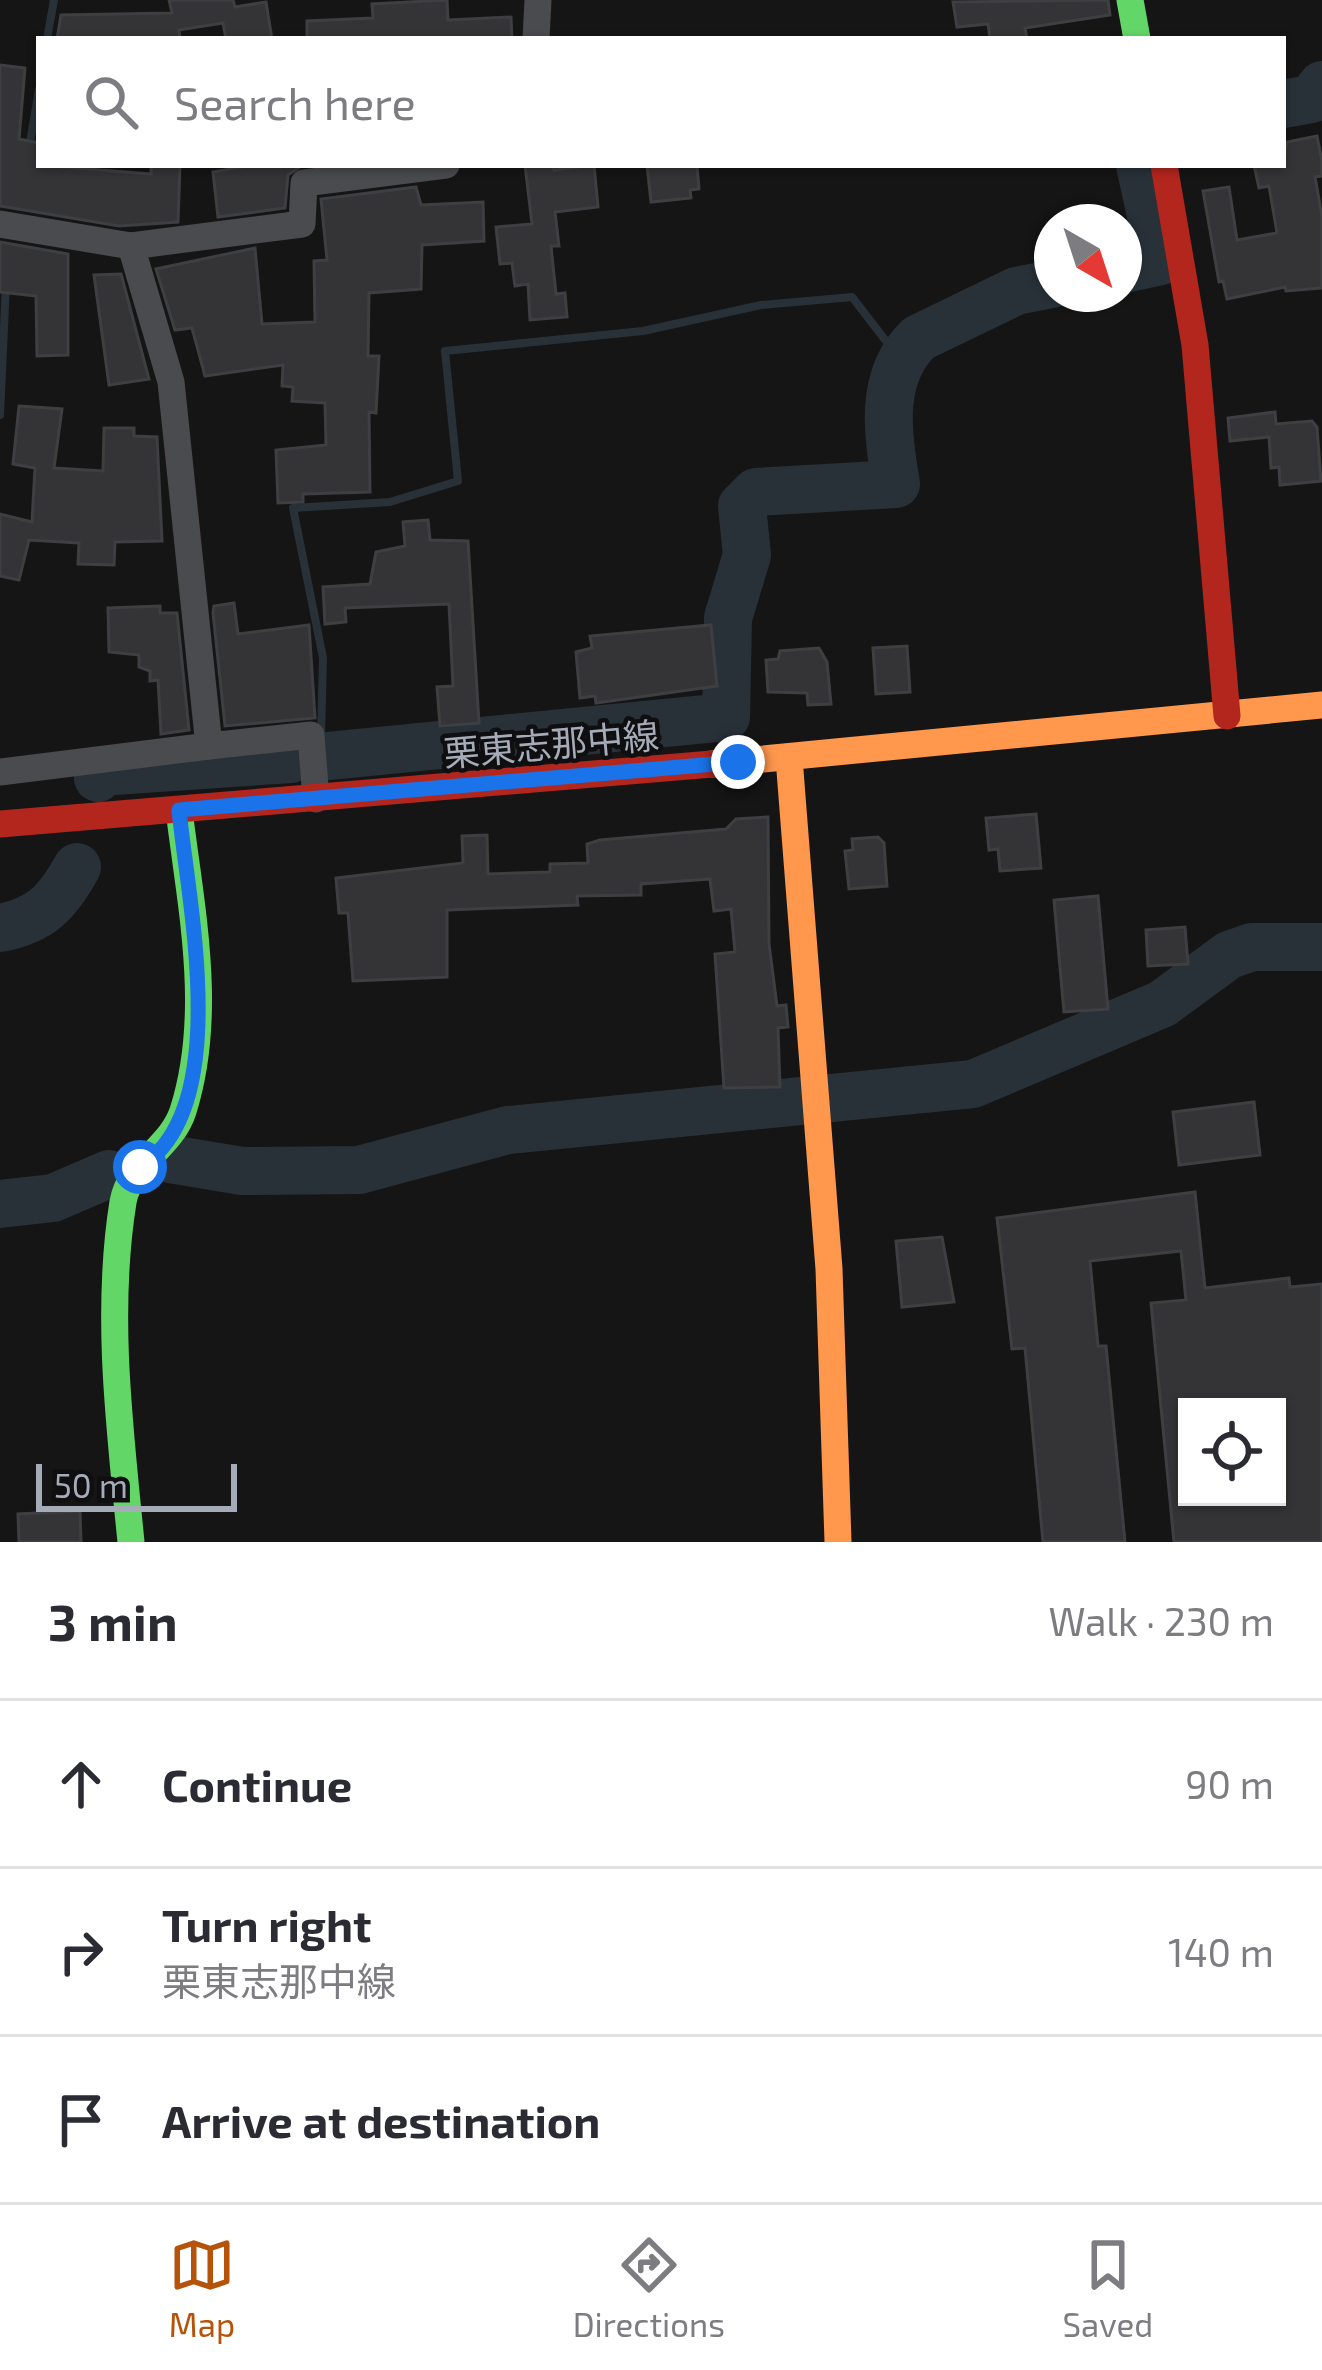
<!DOCTYPE html>
<html lang="en">
<head>
<meta charset="utf-8">
<style>
	:root { --surface:#fff; --page:#f7f7f7; --text:#2b2b33; --muted:#7c7c81; --line:#e1e1e2; --accent:#b45309 }
	body { margin:0; font-family:"Exo 2","Noto Sans JP",sans-serif; background:var(--page); color:var(--text) }
	.controls { position:absolute; right:36px; bottom:36px; display:grid; overflow:hidden; border-radius:0px; box-shadow:0 3px 9px #0004 }
	.controls button { width:108px; height:108px; display:grid; place-items:center; padding:0; border:0; border-bottom:3px solid var(--line); background:var(--surface); color:var(--text); font:60px sans-serif }
	.compass { position:absolute; left:1034px; top:204px; width:108px; height:108px; border-radius:50%; background:var(--surface); box-shadow:0 3px 9px #0004; rotate:141deg }
	.scale { position:absolute; left:36px; bottom:30px; width:201px; box-sizing:border-box; padding-left:12px; border:6px solid #a5acb8; border-top:0; font-size:33px; line-height:42px; white-space:nowrap; color:#a5acb8; -webkit-text-stroke:9px #0f0f11; paint-order:stroke }
	.stop { position:absolute; width:36px; height:36px; margin:-27px; border:9px solid #1a73e8; border-radius:50%; background:#fff }
	.stop.end { background:#1a73e8; border-color:#fff; box-shadow:0 3px 12px #0008 }
	.list { margin:0; padding:0; list-style:none }
	h2 { display:flex; justify-content:space-between; align-items:center; height:156px; margin:0; padding:0 48px; font-size:51px }
	h2 small { font-size:39px; font-weight:400; color:var(--muted) }
	.list li { display:grid; grid-template-columns:78px 1fr auto; gap:36px; align-items:center; box-sizing:border-box; height:168px; padding:0 48px; border-top:3px solid var(--line) }
	.list b { display:block; font-size:45px; white-space:nowrap }
	.list p { margin:0; font-size:39px; white-space:nowrap; color:var(--muted) }
	.list em { font-size:39px; font-style:normal; color:var(--muted) }
	.icon { flex:none; width:66px; height:66px; fill:none; stroke:currentColor; stroke-width:2; stroke-linecap:round; stroke-linejoin:round }
	.map { position:relative; flex:none; width:1322px; height:1542px; overflow:hidden }
	.search { position:absolute; background:var(--surface); box-shadow:0 3px 9px #0004; left:36px; right:36px; top:36px; height:132px; display:flex; align-items:center; gap:30px; box-sizing:border-box; padding:0 42px; border-radius:0px; color:var(--muted); font-size:45px }
	.sheet { height:660px; background:var(--surface) }
	nav { display:flex; justify-content:space-around; align-items:center; box-sizing:border-box; height:168px; border-top:3px solid var(--line); background:var(--surface); font-size:33px; color:var(--muted) }
	nav a { display:grid; justify-items:center; gap:6px }
	nav .on { color:var(--accent) }
	.map>svg:first-child { display:block }
</style>
</head>
<body>
<div class="map">
<svg width="1322" height="1542" viewBox="0 0 1322 1542">
	<rect width="100%" height="100%" fill="#151515"/>
	<g fill="none" stroke-linecap="round" stroke-linejoin="round">
		<!-- stream -->
		<g stroke="#283138" stroke-width="8">
			<polyline points="47,39 54,0"/>
			<polyline points="29,149 39,89"/>
			<polyline points="0,415 6,284"/>
			<polyline points="321,737 323,658 293,508 390,502 458,481 445,351 643,331 761,305 852,297 886,341 907,350"/>
		</g>
		<!-- river -->
		<g stroke="#283138" stroke-width="48">
			<polyline points="1283,104 1311,99 1322,85"/>
			<polyline points="1124,269 1161,261 1140,165"/>
			<path d="M318 757 726 717 728 618 747 555 742 506 756 492 896 484C888 435 878 377 919 338L1016 291 1052 284"/>
			<polyline points="98,778 99,772 291,759"/>
			<path d="M0 928C41 920 57 903 77 867"/>
			<polyline points="170,1159 242,1171 359,1170 508,1130 973,1084 1162,1004 1229,955 1252,947 1322,947"/>
			<polyline points="0,1204 53,1198 109,1174"/>
		</g>
	</g>
	<!-- building -->
	<g fill="#343436" stroke="#3e3f42" stroke-width="3" fill-rule="evenodd">
		<polygon points="169,0 233,0 235,7 266,2 272,39 226,39 223,23 179,30 180,39 57,39 61,15 172,13"/>
		<polygon points="447,0 448,20 511,17 512,39 307,39 307,21 373,18 372,4"/>
		<polygon points="1108,0 1110,15 1025,28 1027,39 990,39 988,24 957,27 953,2"/>
		<polygon points="0,65 25,68 19,139 39,143 39,165 151,174 151,165 180,165 178,222 119,226 0,206"/>
		<polygon points="1317,136 1322,162 1322,176 1315,177 1322,216 1322,288 1286,291 1285,287 1227,299 1223,281 1219,282 1203,191 1229,187 1237,240 1277,233 1269,186 1259,188 1254,165 1283,165 1287,142"/>
		<polygon points="252,165 303,165 288,175 285,208 218,217 213,172"/>
		<polygon points="525,165 553,165 554,170 594,165 598,207 555,212 559,246 551,246 556,294 565,293 567,317 530,320 528,284 515,286 512,263 500,264 496,227 532,224"/>
		<polygon points="647,165 697,165 699,189 690,190 691,198 651,202"/>
		<polygon points="416,187 421,205 483,202 484,241 422,245 421,289 369,293 368,356 379,356 376,413 369,412 370,492 303,494 303,502 278,503 276,450 326,445 325,403 292,401 293,387 282,386 283,365 205,376 192,328 175,330 156,269 255,248 262,324 315,322 314,261 327,260 321,199"/>
		<polygon points="0,242 68,254 68,355 37,356 36,296 0,292"/>
		<polygon points="121,274 149,379 109,385 94,275"/>
		<polygon points="19,406 62,409 54,468 103,471 104,428 134,428 134,436 157,437 162,541 115,542 114,565 78,564 79,543 29,540 19,580 0,576 0,514 32,522 35,468 13,464"/>
		<polygon points="1275,412 1276,424 1312,421 1317,427 1321,481 1280,485 1279,467 1271,468 1269,437 1230,441 1228,418"/>
		<polygon points="428,520 430,540 468,541 479,723 440,726 437,687 453,686 449,604 345,608 346,622 325,624 323,587 370,584 376,552 405,546 403,522"/>
		<polygon points="234,603 238,634 309,625 315,718 225,726 213,613 214,606"/>
		<polygon points="160,606 160,613 177,613 189,730 161,734 158,680 150,681 150,671 139,667 139,655 109,652 108,608"/>
		<polygon points="711,625 717,686 596,703 595,696 580,698 576,652 592,648 590,636"/>
		<polygon points="907,646 910,692 876,694 873,648"/>
		<polygon points="819,648 827,662 831,704 808,705 807,693 768,692 766,660 778,659 780,651"/>
		<polygon points="1036,814 1041,868 1000,871 998,849 989,850 986,818"/>
		<polygon points="768,817 769,944 777,1006 786,1005 788,1027 778,1028 780,1087 724,1088 715,954 735,952 731,909 714,911 710,879 641,884 641,895 577,896 578,905 447,910 447,977 353,981 348,913 339,913 336,878 463,863 462,836 487,835 488,874 550,872 550,864 588,863 587,844 600,840 726,829 736,819"/>
		<polygon points="878,837 884,843 887,886 849,889 845,851 853,850 852,839"/>
		<polygon points="1098,896 1108,1009 1064,1012 1054,900"/>
		<polygon points="1185,927 1188,964 1148,966 1146,930"/>
		<polygon points="1254,1102 1260,1155 1179,1165 1173,1112"/>
		<path d="M1195 1192 1205 1288 1289 1278 1290 1287 1322 1284V1542H1174L1151 1303 1186 1300 1181 1251 1090 1261 1098 1346H1106L1125 1542H1043L1025 1348 1012 1349 997 1218ZM1187 1407H1277V1497H1187Z"/>
		<polygon points="942,1237 954,1302 902,1307 896,1241"/>
		<polygon points="80,1511 81,1542 19,1542 18,1514"/>
	</g>
	<g fill="none" stroke-linecap="round" stroke-linejoin="round">
		<!-- street -->
		<g stroke="#494b4e" stroke-width="27">
			<polyline points="536,39 538,0"/>
			<polyline points="0,224 131,246 302,224 304,183 446,165"/>
			<polyline points="131,246 171,382 209,746 311,735 316,799"/>
			<polyline points="0,772 209,746"/>
		</g>
		<!-- fast -->
		<g stroke="#63d668" stroke-width="27">
			<polyline points="1130,0 1137,39"/>
			<path d="M131 1542C120 1430 105 1314 123 1202 130 1163 171 1148 183 1111 214 1013 191 909 179 810"/>
		</g>
		<!-- slow -->
		<g stroke="#ff974d" stroke-width="27">
			<polyline points="789,758 829,1269 838,1542"/>
			<polyline points="712,764 1322,705"/>
		</g>
		<!-- jam -->
		<g stroke="#b3261e" stroke-width="27">
			<polyline points="1164,165 1195,345 1227,716"/>
			<polyline points="0,824 712,764"/>
		</g>
	</g>
	<g fill="none" stroke-linecap="round" stroke-linejoin="round">
		<!-- route -->
		<path stroke="#1a73e8" stroke-width="15" d="M140 1167C234 1109 188 902 179 810L738 762"/>
	</g>
	<g text-anchor="middle" dominant-baseline="central" stroke-width="9" stroke-linejoin="round" paint-order="stroke">
		<!-- street labels -->
		<g font-size="36" fill="#a5acb8" stroke="#0f0f11">
			<text transform="translate(551 743) rotate(-5)">栗東志那中線</text>
		</g>
	</g>
</svg>
<div class="controls">
<button><svg class="icon" aria-label="locate" viewBox="0 0 24 24"><circle cx="12" cy="12" r="6"/><path d="M12 2v4M12 18v4M2 12h4M18 12h4"/></svg></button>
</div>
<svg class="compass" viewBox="-18 -18 36 36"><path d="M0-13l5 13h-10z" fill="#e53935"/><path d="M0 13l5-13h-10z" fill="#7c7c81"/></svg>
<div class="scale">50 m</div>
<div class="stop" style="left:140px;top:1167px"></div>
<div class="stop end" style="left:738px;top:762px"></div>
<div class="search"><svg class="icon" aria-label="search" viewBox="0 0 24 24"><circle cx="10" cy="10" r="6"/><path d="M15 15l6 6"/></svg>Search here</div>
</div>
<section class="sheet">
<h2>3 min<small>Walk · 230 m</small></h2>
<ul class="list">
<li><svg class="icon" aria-label="ahead" viewBox="0 0 24 24"><path d="M12 20V5M6 11l6-6 6 6"/></svg><div><b>Continue</b></div><em>90 m</em></li>
<li><svg class="icon" aria-label="right" viewBox="0 0 24 24"><path d="M7 20v-9h11M14 6l5 5-5 5"/></svg><div><b>Turn right</b><p>栗東志那中線</p></div><em>140 m</em></li>
<li><svg class="icon" aria-label="arrive" viewBox="0 0 24 24"><path d="M6 21V4h12l-3 4 3 4H6"/></svg><div><b>Arrive at destination</b></div></li>
</ul>
</section>
<nav>
<a class="on"><svg class="icon" aria-label="map" viewBox="0 0 24 24"><path d="M3 6l6-2 6 2 6-2v14l-6 2-6-2-6 2zM9 4v14M15 6v14"/></svg>Map</a>
<a><svg class="icon" aria-label="directions" viewBox="0 0 24 24"><path d="M12 3l9 9-9 9-9-9zM9 14v-3h6M13 9l2 2-2 2"/></svg>Directions</a>
<a><svg class="icon" aria-label="saved" viewBox="0 0 24 24"><path d="M7 4h10v16l-5-4-5 4z"/></svg>Saved</a>
</nav>
</body>
</html>
